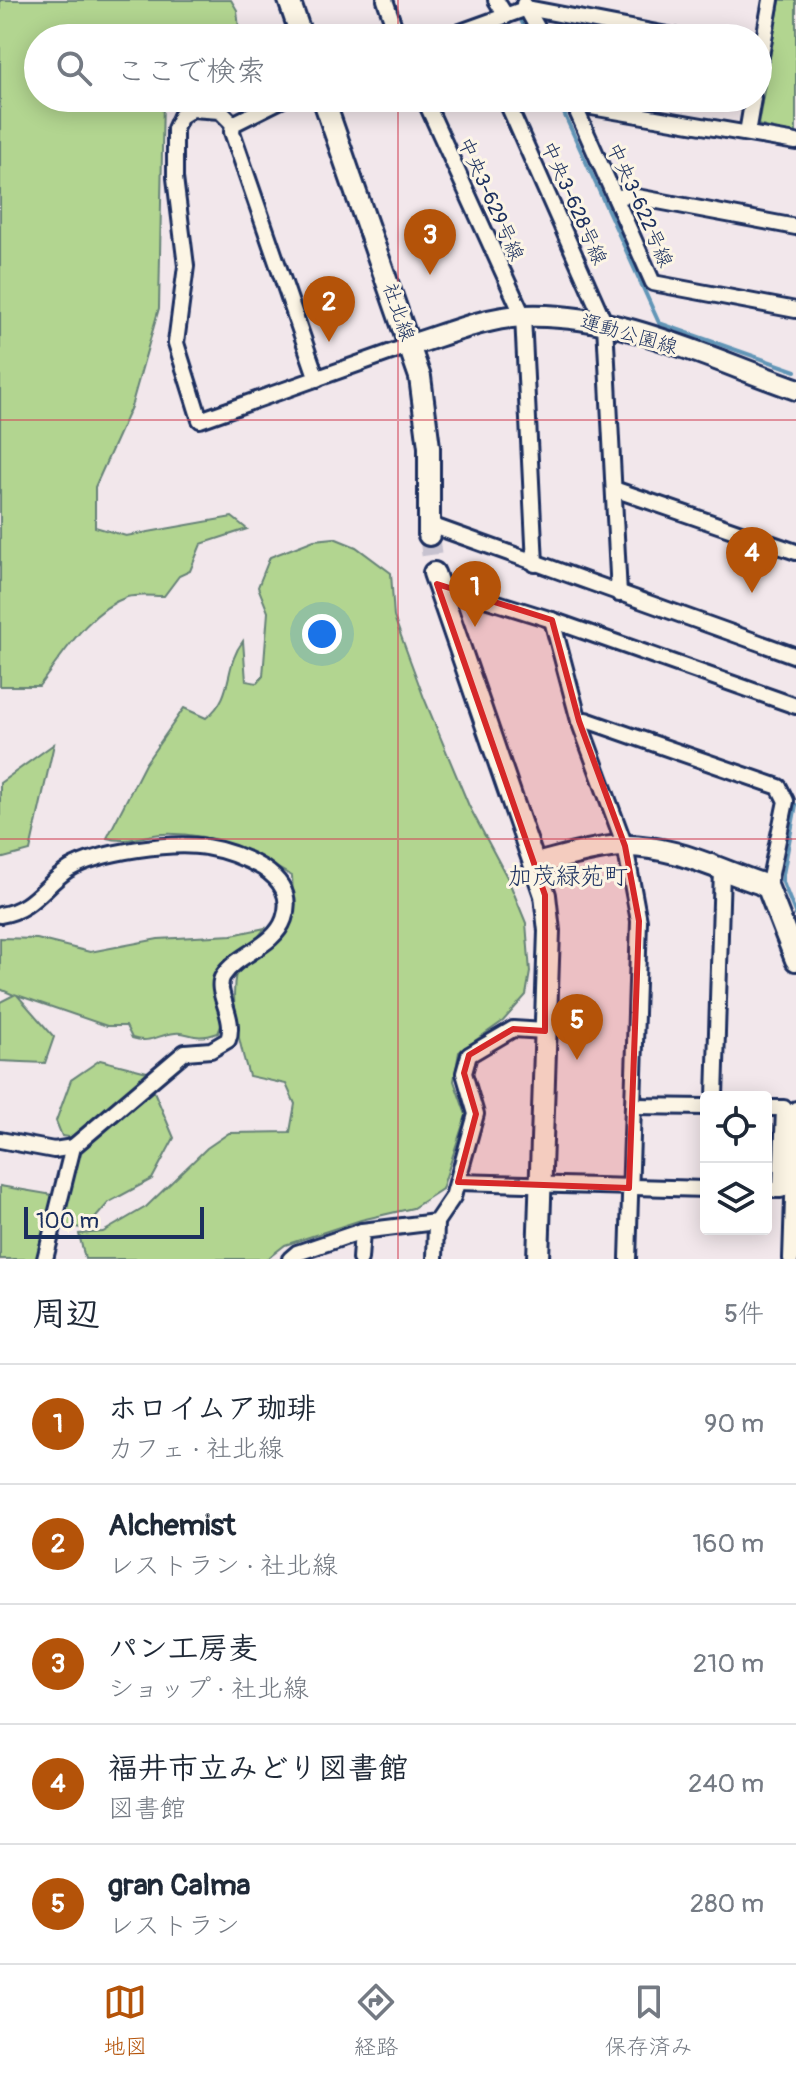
<!DOCTYPE html>
<html lang="ja">
<head>
<meta charset="utf-8">
<style>
	:root { --surface:#fff; --page:#f2f2f3; --text:#1f2937; --muted:#747a83; --line:#e0e1e3; --accent:#b45309 }
	body { margin:0; font-family:Pangolin,"Klee One",sans-serif; background:var(--page); color:var(--text) }
	.controls { position:absolute; right:24px; bottom:24px; display:grid; overflow:hidden; border-radius:8px; box-shadow:0 4px 20px #0003 }
	.controls button { width:72px; height:72px; display:grid; place-items:center; padding:0; border:0; border-bottom:2px solid var(--line); background:var(--surface); color:var(--text); font:40px sans-serif }
	.scale { position:absolute; left:24px; bottom:20px; width:180px; box-sizing:border-box; padding-left:8px; border:4px solid #1b2f5e; border-top:0; font-size:22px; line-height:28px; white-space:nowrap; color:#1b2f5e; -webkit-text-stroke:6px #fcf5e5; paint-order:stroke }
	.you { position:absolute; left:322px; top:634px; width:28px; height:28px; margin:-20px; border:6px solid #fff; border-radius:50%; background:#1a73e8; box-shadow:0 0 0 12px #1a73e833 }
	.badge { display:grid; place-items:center; width:52px; height:52px; border-radius:50%; background:var(--accent); color:#fff; font-size:26px; font-weight:700 }
	.pin { position:absolute; translate:-50% -66px; filter:drop-shadow(0 2px 4px #0008) }
	.pin::after { content:''; position:absolute; top:42px; width:28px; height:24px; background:inherit; clip-path:polygon(0 0,100% 0,50% 100%) }
	.list { margin:0; padding:0; list-style:none }
	h2 { display:flex; justify-content:space-between; align-items:center; height:104px; margin:0; padding:0 32px; font-size:34px }
	h2 small { font-size:26px; font-weight:400; color:var(--muted) }
	.list li { display:grid; grid-template-columns:52px 1fr auto; gap:24px; align-items:center; box-sizing:border-box; height:120px; padding:0 32px; border-top:2px solid var(--line) }
	.list b { display:block; font-size:30px; white-space:nowrap }
	.list p { margin:0; font-size:26px; white-space:nowrap; color:var(--muted) }
	.list em { font-size:26px; font-style:normal; color:var(--muted) }
	.icon { flex:none; width:44px; height:44px; fill:none; stroke:currentColor; stroke-width:2; stroke-linecap:round; stroke-linejoin:round }
	.map { position:relative; flex:none; width:796px; height:1259px; overflow:hidden }
	.search { position:absolute; background:var(--surface); box-shadow:0 4px 20px #0003; left:24px; right:24px; top:24px; height:88px; display:flex; align-items:center; gap:20px; box-sizing:border-box; padding:0 28px; border-radius:44px; color:var(--muted); font-size:30px }
	.sheet { height:704px; background:var(--surface) }
	nav { display:flex; justify-content:space-around; align-items:center; box-sizing:border-box; height:112px; border-top:2px solid var(--line); background:var(--surface); font-size:22px; color:var(--muted) }
	nav a { display:grid; justify-items:center; gap:4px }
	nav .on { color:var(--accent) }
	.map>svg:first-child { display:block }
</style>
</head>
<body>
<div class="map">
<svg width="796" height="1259" viewBox="0 0 796 1259">
	<rect width="100%" height="100%" fill="#f2e7eb"/>
	<filter id="ink" filterUnits="userSpaceOnUse"><feTurbulence type="fractalNoise" baseFrequency=".0125" numOctaves="2"/><feDisplacementMap in="SourceGraphic" scale="16" xChannelSelector="R" yChannelSelector="G"/><feConvolveMatrix kernelMatrix="1 2 1 2 8 2 1 2 1" color-interpolation-filters="sRGB"/></filter>
	<g filter="url(#ink)">
		<!-- green -->
		<g fill="#b2d590" stroke="#668277" stroke-width="2">
			<path d="M0 0H231L237 10 240 38H38V98H163L159 308 131 407 95 487V527L126 536 232 517 247 529 201 544 190 571 179 576 164 596C153 596 138 594 127 597 89 610 62 656 39 686H0Z"/>
			<polygon points="780,0 796,0 796,135 758,125"/>
			<path d="M334 538 356 547 391 573 394 617 424 698 469 806 508 879 526 923 530 972 526 995 503 1021 459 1052 454 1081 466 1115 442 1189 413 1208 361 1220 285 1245 267 1259H85L79 1234 103 1232 146 1207 207 1148 229 1133 290 1132 295 1104 286 1084 249 1076C239 1044 230 1004 236 972 279 941 296 931 292 876 250 852 213 832 163 834 142 835 128 844 107 838L145 764 184 708 206 718C235 696 223 667 243 641L246 681 257 683 263 676 268 612 258 587 270 557 314 540Z"/>
			<polygon points="54,744 30,851 0,859 0,783"/>
			<path d="M265 928C237 970 198 956 224 1018L218 1033C192 1042 190 1031 175 1033 157 1035 150 1044 132 1038L126 1026H107L17 995 54 1037 45 1063 0 1061V1002L14 995 0 989V938L37 939 90 952 158 939 232 935Z"/>
			<polygon points="100,1060 159,1075 76,1138 62,1136 56,1121 71,1080"/>
			<polygon points="153,1089 174,1138 152,1179 109,1202 86,1229 58,1224 76,1152"/>
			<polygon points="0,1186 59,1196 40,1259 0,1259"/>
		</g>
		<g fill="none" stroke-linecap="round" stroke-linejoin="round">
			<!-- stream -->
			<g stroke="#6296b7" stroke-width="4">
				<polyline points="519,16 530,38"/>
				<polyline points="557,98 659,323 796,371"/>
				<polyline points="796,805 782,880 796,915"/>
			</g>
			<!-- secondary-tunnel -->
			<polyline stroke="#c7c2cf" stroke-width="20" stroke-dasharray="20 10" stroke-linecap="butt" points="429,535 434,573"/>
			<!-- street casing -->
			<g stroke="#1b2f5e" stroke-width="20">
				<g id="street">
					<polyline points="385,0 398,38"/>
					<polyline points="496,0 506,16"/>
					<polyline points="524,4 543,38"/>
					<polyline points="444,38 527,8 683,38"/>
					<polyline points="758,72 771,0"/>
					<polyline points="285,98 233,124 232,132 317,379"/>
					<polyline points="424,98 523,316 535,564"/>
					<polyline points="505,98 605,324 619,594"/>
					<polyline points="571,98 653,283 796,310"/>
					<polyline points="574,104 796,142"/>
					<polyline points="233,124 220,111 192,109 181,116 175,129 175,178 186,266 176,343 200,420 411,345"/>
					<polyline points="747,133 753,98"/>
					<polyline points="616,199 626,195 796,227"/>
					<polyline points="614,489 796,552"/>
					<polyline points="428,524 796,656"/>
					<polyline points="437,584 552,620 796,706"/>
					<polyline points="552,620 579,721 625,846 639,921 628,1259"/>
					<polyline points="579,721 586,720 779,787 786,801 768,888"/>
					<path d="M0 915C33 910 43 886 69 869 98 852 173 841 206 847 225 850 246 858 263 868 281 880 292 896 284 919 274 947 238 953 223 976 213 991 237 1017 228 1040L211 1050 185 1052 73 1147 45 1259"/>
					<polyline points="715,1097 722,870"/>
					<polyline points="633,1106 706,1107"/>
					<polyline points="766,1108 784,1108 781,1190 766,1190"/>
					<polyline points="0,1140 54,1150 73,1147"/>
					<polyline points="458,1182 706,1189"/>
					<polyline points="290,1259 297,1253 362,1231 436,1222 453,1197 476,1114 464,1073 469,1055 513,1029 545,1031"/>
					<polyline points="360,1259 362,1231"/>
					<polyline points="435,1259 436,1222"/>
					<polyline points="791,1259 796,1109"/>
				</g>
			</g>
			<!-- secondary casing -->
			<g stroke="#1b2f5e" stroke-width="26">
				<g id="secondary">
					<polyline points="289,0 302,38"/>
					<polyline points="323,98 420,377 429,447 429,535"/>
					<path d="M411 345C447 334 486 317 524 316 617 312 710 359 796 389"/>
					<polyline points="434,573 545,895 549,931 538,1259"/>
					<path d="M536 864C564 857 592 848 621 846 668 844 715 868 759 883L768 888 796 960"/>
				</g>
			</g>
			<!-- street -->
			<use href="#street" stroke="#fcf5e5" stroke-width="14"/>
			<!-- secondary -->
			<use href="#secondary" stroke="#fcf5e5" stroke-width="20"/>
		</g>
	</g>
	<!-- marked area -->
	<path fill="#d62828" fill-opacity="0.2" stroke="#d62828" stroke-width="6" stroke-linejoin="round" d="M437 584 552 620 579 721 625 846 639 921 629 1188 458 1182 476 1114 464 1073 469 1055 513 1029 545 1031V895Z"/>
	<!-- grid -->
	<path fill="none" stroke="#d1495b" stroke-width="2" stroke-opacity="0.55" d="M398 0V38M398 98V1259M0 420H796M0 839H796"/>
	<g text-anchor="middle" dominant-baseline="central" stroke-width="6" stroke-linejoin="round" paint-order="stroke">
		<!-- street labels -->
		<g font-size="20" fill="#1b2f5e" stroke="#fcf5e5">
			<text transform="translate(491 199) rotate(66)">中央3-629号線</text>
			<text transform="translate(574 203) rotate(66)">中央3-628号線</text>
			<text transform="translate(640 205) rotate(66)">中央3-622号線</text>
			<text transform="translate(399 312) rotate(71)">社北線</text>
			<text transform="translate(629 334) rotate(16)">運動公園線</text>
		</g>
		<!-- quarter labels -->
		<g font-size="24" fill="#1b2f5e" stroke="#fcf5e5">
			<text x="568" y="876">加茂緑苑町</text>
		</g>
	</g>
</svg>
<div class="controls">
<button><svg class="icon" aria-label="locate" viewBox="0 0 24 24"><circle cx="12" cy="12" r="6"/><path d="M12 2v4M12 18v4M2 12h4M18 12h4"/></svg></button>
<button><svg class="icon" aria-label="layers" viewBox="0 0 24 24"><path d="M12 4l9 5-9 5-9-5zM3 14l9 5 9-5"/></svg></button>
</div>
<div class="scale">100 m</div>
<div class="you"></div>
<div class="pin badge" style="left:475px;top:627px">1</div>
<div class="pin badge" style="left:329px;top:342px">2</div>
<div class="pin badge" style="left:430px;top:275px">3</div>
<div class="pin badge" style="left:752px;top:593px">4</div>
<div class="pin badge" style="left:577px;top:1060px">5</div>
<div class="search"><svg class="icon" aria-label="search" viewBox="0 0 24 24"><circle cx="10" cy="10" r="6"/><path d="M15 15l6 6"/></svg>ここで検索</div>
</div>
<section class="sheet">
<h2>周辺<small>5件</small></h2>
<ul class="list">
<li><span class="badge">1</span><div><b>ホロイムア珈琲</b><p>カフェ · 社北線</p></div><em>90 m</em></li>
<li><span class="badge">2</span><div><b>Alchemist</b><p>レストラン · 社北線</p></div><em>160 m</em></li>
<li><span class="badge">3</span><div><b>パン工房麦</b><p>ショップ · 社北線</p></div><em>210 m</em></li>
<li><span class="badge">4</span><div><b>福井市立みどり図書館</b><p>図書館</p></div><em>240 m</em></li>
<li><span class="badge">5</span><div><b>gran Calma</b><p>レストラン</p></div><em>280 m</em></li>
</ul>
</section>
<nav>
<a class="on"><svg class="icon" aria-label="map" viewBox="0 0 24 24"><path d="M3 6l6-2 6 2 6-2v14l-6 2-6-2-6 2zM9 4v14M15 6v14"/></svg>地図</a>
<a><svg class="icon" aria-label="directions" viewBox="0 0 24 24"><path d="M12 3l9 9-9 9-9-9zM9 14v-3h6M13 9l2 2-2 2"/></svg>経路</a>
<a><svg class="icon" aria-label="saved" viewBox="0 0 24 24"><path d="M7 4h10v16l-5-4-5 4z"/></svg>保存済み</a>
</nav>
</body>
</html>
